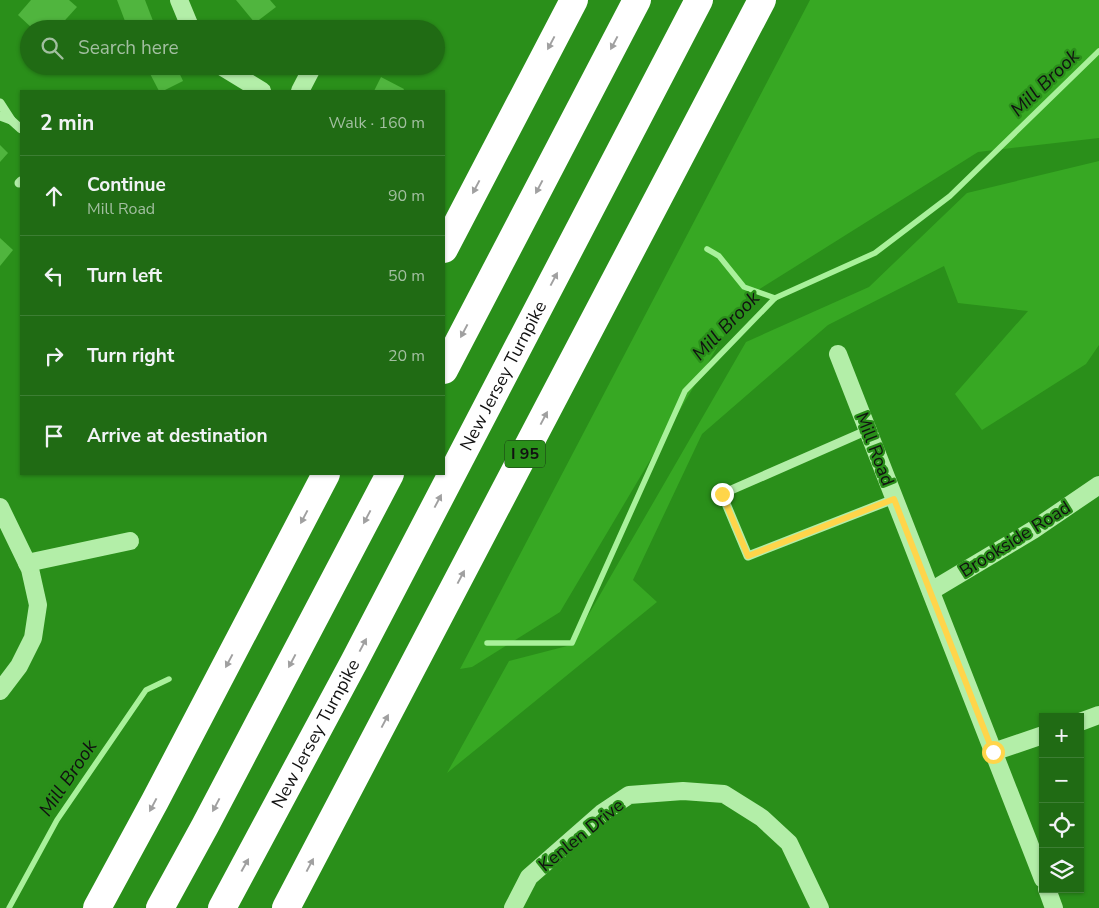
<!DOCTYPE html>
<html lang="en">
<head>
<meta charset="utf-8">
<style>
	:root { --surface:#206b14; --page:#2d7322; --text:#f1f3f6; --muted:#a2bfa0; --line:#3d7e34 }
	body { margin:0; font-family:"Nunito Sans",sans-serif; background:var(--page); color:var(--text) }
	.controls { position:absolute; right:15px; bottom:15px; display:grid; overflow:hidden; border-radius:0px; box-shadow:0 1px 4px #0004 }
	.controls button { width:45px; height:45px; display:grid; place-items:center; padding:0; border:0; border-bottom:1px solid var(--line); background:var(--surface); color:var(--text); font:25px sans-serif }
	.stop { position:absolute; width:15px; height:15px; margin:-11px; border:4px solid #ffd54a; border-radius:50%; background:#fff }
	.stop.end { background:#ffd54a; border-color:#fff; box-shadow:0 1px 5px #0008 }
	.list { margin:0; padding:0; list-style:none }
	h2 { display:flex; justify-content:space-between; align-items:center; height:65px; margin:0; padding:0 20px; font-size:21px }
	h2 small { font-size:16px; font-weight:400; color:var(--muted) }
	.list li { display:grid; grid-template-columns:32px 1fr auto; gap:15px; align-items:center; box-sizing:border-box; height:80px; padding:0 20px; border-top:1px solid var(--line) }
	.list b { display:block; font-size:19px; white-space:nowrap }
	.list p { margin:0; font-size:16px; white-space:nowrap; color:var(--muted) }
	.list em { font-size:16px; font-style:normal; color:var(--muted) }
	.icon { flex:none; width:28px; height:28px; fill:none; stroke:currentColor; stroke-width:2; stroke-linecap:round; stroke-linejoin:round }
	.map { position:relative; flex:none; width:1099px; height:908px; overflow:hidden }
	.search { position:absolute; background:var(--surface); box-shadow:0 1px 4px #0004; left:20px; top:20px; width:425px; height:55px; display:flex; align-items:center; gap:12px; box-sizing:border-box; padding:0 18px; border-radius:28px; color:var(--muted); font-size:19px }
	.panel { position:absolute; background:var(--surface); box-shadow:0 1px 4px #0004; left:20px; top:90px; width:425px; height:385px; border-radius:0px }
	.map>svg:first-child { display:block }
</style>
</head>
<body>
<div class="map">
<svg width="1099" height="908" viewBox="0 0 1099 908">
	<rect width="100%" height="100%" fill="#2a8f1a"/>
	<!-- green -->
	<g fill="#37a823">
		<polygon points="810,0 1099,0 1099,138 978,152 747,297 560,612 472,667 460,669"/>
		<polygon points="1099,161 1099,345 1086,364 982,430 955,394 1028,311 958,303 944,266 828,325 702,434 633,580 657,602 447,773 509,661 571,645 746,342 869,287 967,193"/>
	</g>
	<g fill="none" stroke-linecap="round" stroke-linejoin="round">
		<!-- stream -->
		<g stroke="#a9f19b" stroke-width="5.5">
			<polyline points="707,249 719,256 744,287 775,298"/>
			<polyline points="487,643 572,643 685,391 775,298 875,253 950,196 1099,51"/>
			<polyline points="9,908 57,820 146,690 169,679"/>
		</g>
	</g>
	<!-- building -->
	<g fill="#50b53e">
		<polygon points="31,0 69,0 77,7 57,29 33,29 18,15"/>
		<polygon points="117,0 145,0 153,21 128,29"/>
		<polygon points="236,0 270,0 276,7 255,23"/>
		<polygon points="146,66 176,66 183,81 163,91 159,91"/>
		<polygon points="381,77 404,89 403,91 374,91"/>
		<polygon points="0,145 8,153 0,162"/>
		<polygon points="0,238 13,250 0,266"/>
	</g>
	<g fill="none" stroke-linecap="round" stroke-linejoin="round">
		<!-- lane -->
		<g stroke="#b3eea8" stroke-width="9">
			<polyline points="0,103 11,120"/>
			<polyline points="0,116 11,120 21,129"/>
			<polyline points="19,183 21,181"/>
			<polyline points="868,430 722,494 748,556 894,499"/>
		</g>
		<!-- street -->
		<g stroke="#b3eea8" stroke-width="18">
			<polyline points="179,0 191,29"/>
			<polyline points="221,66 262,91"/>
			<polyline points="300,91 313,66"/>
			<polyline points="838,354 1043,879"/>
			<polyline points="0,507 30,569 38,605 33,638 19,666 0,691"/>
			<polyline points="27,563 130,541"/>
			<polyline points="931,591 1033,530 1099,485"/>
			<polyline points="1080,722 1099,715"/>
			<polyline points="993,752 1043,735"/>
			<polyline points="1047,889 1054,908"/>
			<polyline points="513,908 529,877 602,813 629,795 683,791 724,794 762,818 789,843 820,908"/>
		</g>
		<!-- highway -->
		<g stroke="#fff" stroke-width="28">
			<polyline points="444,249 574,0"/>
			<polyline points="444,370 637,0"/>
			<polyline points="97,908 155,801 326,474"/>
			<polyline points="160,908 205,826 390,474"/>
			<path id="s1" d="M222 908 354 662 699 0"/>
			<polyline points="286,908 762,0"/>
		</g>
	</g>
	<!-- one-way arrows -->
	<defs><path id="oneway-solid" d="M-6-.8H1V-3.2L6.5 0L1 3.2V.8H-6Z" transform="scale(1.25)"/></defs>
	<g fill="#a0a0a0">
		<use href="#oneway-solid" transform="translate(551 43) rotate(118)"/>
		<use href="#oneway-solid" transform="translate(614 43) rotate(118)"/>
		<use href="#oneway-solid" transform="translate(476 187) rotate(118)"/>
		<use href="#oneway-solid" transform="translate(539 187) rotate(118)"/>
		<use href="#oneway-solid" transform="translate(554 279) rotate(-62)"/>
		<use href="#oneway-solid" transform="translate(464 331) rotate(118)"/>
		<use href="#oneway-solid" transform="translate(544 418) rotate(-62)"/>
		<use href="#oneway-solid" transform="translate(438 501) rotate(-62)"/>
		<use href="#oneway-solid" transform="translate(304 517) rotate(118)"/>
		<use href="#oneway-solid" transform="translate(367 517) rotate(118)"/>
		<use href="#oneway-solid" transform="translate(461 577) rotate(-62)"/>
		<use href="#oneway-solid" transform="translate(363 645) rotate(-62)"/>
		<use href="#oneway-solid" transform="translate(229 661) rotate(118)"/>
		<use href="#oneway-solid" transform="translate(292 661) rotate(118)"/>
		<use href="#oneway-solid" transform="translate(385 721) rotate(-62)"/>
		<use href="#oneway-solid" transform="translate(153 805) rotate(118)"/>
		<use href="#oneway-solid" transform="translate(216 805) rotate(118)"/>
		<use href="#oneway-solid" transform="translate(245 865) rotate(-61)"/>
		<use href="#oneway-solid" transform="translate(310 865) rotate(-62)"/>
	</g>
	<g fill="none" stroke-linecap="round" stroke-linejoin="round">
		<!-- route -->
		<polyline stroke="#ffd54a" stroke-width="6" points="722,494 748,556 894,499 993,752"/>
	</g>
	<g text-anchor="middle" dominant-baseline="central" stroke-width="4.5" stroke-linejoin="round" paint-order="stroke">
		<!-- shield labels -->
		<rect fill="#2a8f1a" stroke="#183714" stroke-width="1" x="505" y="440.5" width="40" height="27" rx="4"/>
		<g font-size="16" font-weight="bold" fill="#111">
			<text x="525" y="454">I 95</text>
		</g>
		<!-- street labels -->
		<g font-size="18" fill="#111" stroke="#2a8f1a">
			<text stroke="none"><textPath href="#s1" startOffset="602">New Jersey Turnpike</textPath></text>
			<text transform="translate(875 449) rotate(69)">Mill Road</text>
			<text transform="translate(1015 539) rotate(-32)">Brookside Road</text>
			<text stroke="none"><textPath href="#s1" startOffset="198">New Jersey Turnpike</textPath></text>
			<text transform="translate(581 835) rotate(-39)">Kenlen Drive</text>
		</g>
		<!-- water labels -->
		<g font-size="19" font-style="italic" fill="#111" stroke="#2a8f1a">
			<text transform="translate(1045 83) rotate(-44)">Mill Brook</text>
			<text transform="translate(726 326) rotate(-46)">Mill Brook</text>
			<text transform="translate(68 778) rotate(-56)">Mill Brook</text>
		</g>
	</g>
</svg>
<div class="controls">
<button>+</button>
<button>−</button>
<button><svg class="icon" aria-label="locate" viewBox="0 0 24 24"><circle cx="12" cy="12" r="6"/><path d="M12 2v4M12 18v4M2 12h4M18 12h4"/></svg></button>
<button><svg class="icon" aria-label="layers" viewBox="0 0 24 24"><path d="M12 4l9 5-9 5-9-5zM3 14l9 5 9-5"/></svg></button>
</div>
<div class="stop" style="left:993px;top:752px"></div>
<div class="stop end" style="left:722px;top:494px"></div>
<div class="search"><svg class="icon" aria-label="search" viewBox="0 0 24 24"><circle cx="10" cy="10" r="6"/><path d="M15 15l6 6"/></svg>Search here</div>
<section class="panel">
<h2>2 min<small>Walk · 160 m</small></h2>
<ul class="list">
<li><svg class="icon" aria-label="ahead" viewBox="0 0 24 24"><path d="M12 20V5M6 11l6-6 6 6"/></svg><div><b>Continue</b><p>Mill Road</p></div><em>90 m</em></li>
<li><svg class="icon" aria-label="left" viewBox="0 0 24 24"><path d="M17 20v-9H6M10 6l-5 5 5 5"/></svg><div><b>Turn left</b></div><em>50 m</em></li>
<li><svg class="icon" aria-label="right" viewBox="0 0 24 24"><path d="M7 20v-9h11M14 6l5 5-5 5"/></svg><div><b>Turn right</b></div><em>20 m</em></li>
<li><svg class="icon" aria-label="arrive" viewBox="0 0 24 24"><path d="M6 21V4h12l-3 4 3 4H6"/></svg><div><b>Arrive at destination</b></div></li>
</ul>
</section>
</div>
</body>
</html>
